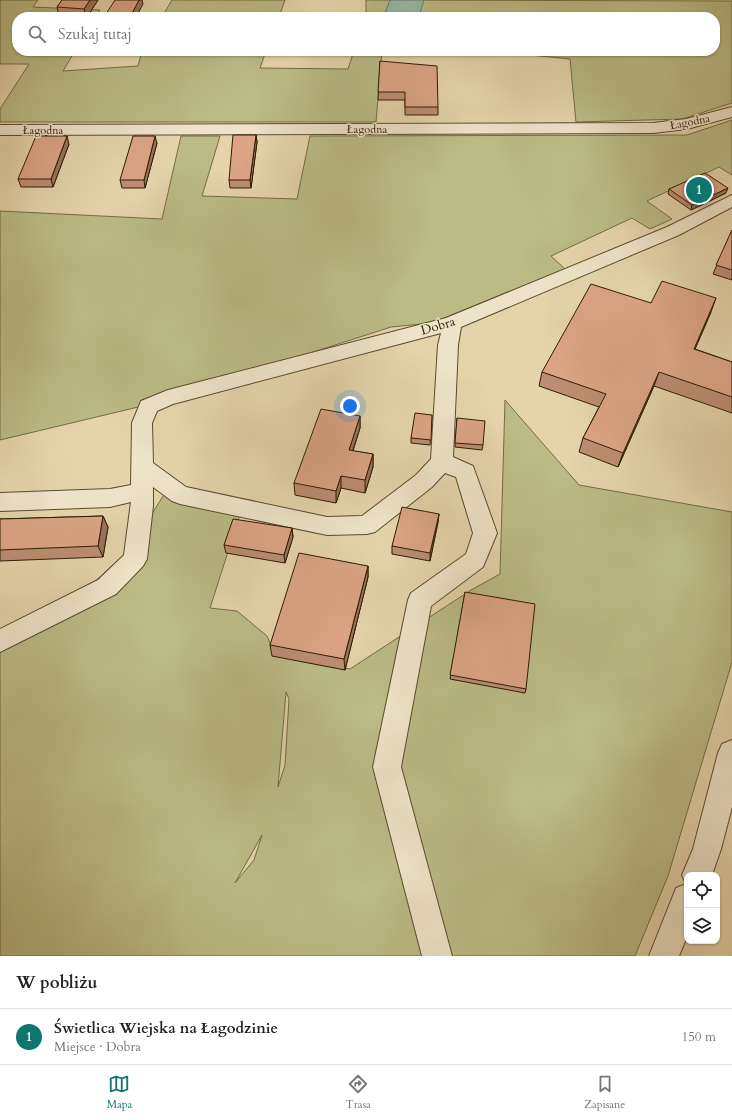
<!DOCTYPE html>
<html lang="pl">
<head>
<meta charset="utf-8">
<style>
	:root { --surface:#fff; --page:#f2f2f2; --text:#222; --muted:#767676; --line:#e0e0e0; --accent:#0f766e }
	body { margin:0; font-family:Cardo,serif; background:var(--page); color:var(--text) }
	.controls { position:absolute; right:12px; bottom:12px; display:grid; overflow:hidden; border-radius:8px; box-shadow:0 1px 3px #0004 }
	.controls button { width:36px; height:36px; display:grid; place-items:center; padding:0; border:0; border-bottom:1px solid var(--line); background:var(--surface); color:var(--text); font:20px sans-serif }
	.you { position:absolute; left:350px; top:406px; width:14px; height:14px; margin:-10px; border:3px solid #fff; border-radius:50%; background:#1a73e8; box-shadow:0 0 0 6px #1a73e833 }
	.badge { display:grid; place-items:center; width:26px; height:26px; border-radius:50%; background:var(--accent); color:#fff; font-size:13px; font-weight:700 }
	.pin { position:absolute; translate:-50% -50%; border:2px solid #fff; box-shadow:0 1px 4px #0006 }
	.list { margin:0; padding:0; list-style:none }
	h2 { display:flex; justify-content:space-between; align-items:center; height:52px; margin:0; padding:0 16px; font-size:17px }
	h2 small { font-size:13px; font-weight:400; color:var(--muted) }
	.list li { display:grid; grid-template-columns:26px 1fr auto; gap:12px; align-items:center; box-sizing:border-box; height:56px; padding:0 16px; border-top:1px solid var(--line) }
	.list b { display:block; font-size:15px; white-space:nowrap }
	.list p { margin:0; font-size:13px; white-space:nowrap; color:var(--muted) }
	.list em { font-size:13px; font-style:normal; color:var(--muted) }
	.icon { flex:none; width:22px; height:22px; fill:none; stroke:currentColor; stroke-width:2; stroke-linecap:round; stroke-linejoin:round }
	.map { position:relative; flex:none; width:732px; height:956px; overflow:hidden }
	.search { position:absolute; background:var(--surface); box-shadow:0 1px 3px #0004; left:12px; right:12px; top:12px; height:44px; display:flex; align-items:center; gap:10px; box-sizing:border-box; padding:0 14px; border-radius:16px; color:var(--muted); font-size:15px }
	.sheet { height:108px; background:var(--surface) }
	nav { display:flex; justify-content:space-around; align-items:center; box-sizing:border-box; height:56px; border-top:1px solid var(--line); background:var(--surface); font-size:11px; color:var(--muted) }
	nav a { display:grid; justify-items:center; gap:2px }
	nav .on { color:var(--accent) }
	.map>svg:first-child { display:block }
</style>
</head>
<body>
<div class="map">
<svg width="732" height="956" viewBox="0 0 732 956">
	<rect width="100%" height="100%" fill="#e5d4aa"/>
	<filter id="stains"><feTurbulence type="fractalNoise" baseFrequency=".005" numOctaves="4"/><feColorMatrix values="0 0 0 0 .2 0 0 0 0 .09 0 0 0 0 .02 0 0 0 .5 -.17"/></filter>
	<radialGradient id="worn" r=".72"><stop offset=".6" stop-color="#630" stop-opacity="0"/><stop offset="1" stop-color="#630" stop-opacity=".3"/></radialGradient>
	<!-- green -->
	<g fill="#babb85" stroke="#746c44" fill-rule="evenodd">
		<polygon points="0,0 38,0 33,7 100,10 96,17 17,17 17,51 75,51 63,71 138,66 142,51 266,51 260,68 348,69 354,51 382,51 376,122 0,122 0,109 29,64 0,64"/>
		<polygon points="172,0 285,0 279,17 162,17"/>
		<polygon points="366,0 732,1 732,103 682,119 576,122 570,59 501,52 461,51 715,51 715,17 366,17"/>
		<polygon points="732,120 732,175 719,167 647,201 672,219 650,229 632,218 551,256 565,269 432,323 391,327 155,403 0,440 0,211 162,219 181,136 220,136 202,196 297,199 310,136 687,135"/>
		<path d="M505 400 579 485 732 512V662L668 876 635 956H0V637L89 587 130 549 170 485 242 508 210 608 237 611 267 636 275 655 350 669 471 590 500 574ZM286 692 289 699 285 765 278 787ZM262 835 254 860 235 883Z"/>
	</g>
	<!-- water -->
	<path fill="#96b8a6" stroke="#6c7a65" d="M390 0H424L420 13C408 19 398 16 385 13Z"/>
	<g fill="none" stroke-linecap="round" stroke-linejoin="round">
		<!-- minor casing -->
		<g stroke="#5c4a2d" stroke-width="2">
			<g id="minor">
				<polygon points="732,107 732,117 687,129 653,133 0,135 0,125 653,123 686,119"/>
				<path d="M732 195V207L679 235 461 327 458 345 453 457 473 466 497 533 483 567 431 606 401 767 452 956H422L373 767 408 600 411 593 466 554 473 533 456 477 445 473 432 487 375 532 367 534 327 535 180 504 172 501 153 487V506L147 559 143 566 116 594 0 652V629L98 580 124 555 131 502 110 507 0 511V493L110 489 131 485 132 423 141 401 168 390 446 318 667 227ZM441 333 438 345 431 459 416 475 362 516 327 517 186 487 153 463 152 423 157 411 173 404Z"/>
				<polygon points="732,740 732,807 721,849 712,875 687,875 687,937 679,956 649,956 676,888 686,884 682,875 693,849 718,753 722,744"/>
			</g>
		</g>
		<!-- minor -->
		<use href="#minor" fill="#eee3c8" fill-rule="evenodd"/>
	</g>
	<!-- wall -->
	<g fill="#bc8d72" stroke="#2e1c03">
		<polygon points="62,0 98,0 87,17 59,16 57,7"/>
		<polygon points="380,61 438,107 438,115 405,115 405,100 378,100"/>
		<polygon points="256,135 257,142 251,188 230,188 229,180"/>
		<polygon points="157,143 145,188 122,188 120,180"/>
		<polygon points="69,144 53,187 21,187 18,179"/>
		<polygon points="669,189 726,193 691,210 668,194"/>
		<polygon points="732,230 732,280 713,274"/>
		<polygon points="651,303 711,312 695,349 732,362 732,413 654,386 618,467 579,452 583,438 599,407 539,386 542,372"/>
		<polygon points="432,415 430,445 411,443 411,438"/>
		<polygon points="360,416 360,428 353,451 373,454 373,467 365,493 341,488 336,503 295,495 294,483"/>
		<polygon points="457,418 483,445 482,450 455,447"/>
		<polygon points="439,514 438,522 430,561 392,554 392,546"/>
		<polygon points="103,516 108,527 103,557 0,561 0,519"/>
		<polygon points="292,528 293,537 285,563 226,553 224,545"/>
		<polygon points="368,566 368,577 345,670 272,656 270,645"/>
		<polygon points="465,592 526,689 525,693 450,679"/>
	</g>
	<!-- shaded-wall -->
	<g fill="#99735c" stroke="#2e1c03">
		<polygon points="90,0 98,0 87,17 86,17 84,9"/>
		<polygon points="139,0 142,0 143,4 136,17 130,17"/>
		<polygon points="256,135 257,142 251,188 250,180"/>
		<polygon points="67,136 69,144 53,187 51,179"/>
		<polygon points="155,136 157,143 145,188 144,180"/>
		<polygon points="728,188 726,193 691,210 692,205"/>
		<polygon points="716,298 711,312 689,363 694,349"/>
		<polygon points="659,372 654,386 618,467 623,453"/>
		<polygon points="360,416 360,428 349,462 349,450"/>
		<polygon points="373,454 373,467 365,493 365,480"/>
		<polygon points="341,476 341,488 336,503 336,491"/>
		<polygon points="439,514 438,522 430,561 430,553"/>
		<polygon points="103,516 108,527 103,557 98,546"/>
		<polygon points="292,528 293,537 285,563 284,555"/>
		<polygon points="368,566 368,577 345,670 344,659"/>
	</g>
	<!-- building -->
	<g fill="#dba484" stroke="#2e1c03">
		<polygon points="62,0 90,0 84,9 57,7"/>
		<polygon points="115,0 139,0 130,17 104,17"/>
		<polygon points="380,61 437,66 438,107 405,107 405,92 378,92"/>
		<polygon points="233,135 256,135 250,180 229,180"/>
		<polygon points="36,136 67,136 51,179 18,179"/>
		<polygon points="133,136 155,136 144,180 120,180"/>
		<polygon points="705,173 728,188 692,205 669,189"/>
		<polygon points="732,230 732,270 716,265"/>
		<polygon points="662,281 716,298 694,349 732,362 732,397 659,372 623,453 583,438 606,394 542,372 591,284 651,303"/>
		<polygon points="321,409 360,416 349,450 373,454 365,480 341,476 336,491 294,483"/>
		<polygon points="415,413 432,415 431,440 411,438"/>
		<polygon points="457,418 485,421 483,445 455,443"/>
		<polygon points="402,507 439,514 430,553 392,546"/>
		<polygon points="103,516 98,546 0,550 0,519"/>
		<polygon points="233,519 292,528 284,555 224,545"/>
		<polygon points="299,553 368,566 344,659 270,645"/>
		<polygon points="465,592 535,604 526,689 450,675"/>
	</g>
	<g text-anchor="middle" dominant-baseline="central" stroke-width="3" stroke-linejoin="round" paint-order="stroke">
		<!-- far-street labels -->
		<g font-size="11" fill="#2e1c03" stroke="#eee3c8">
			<text transform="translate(690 122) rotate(-11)">Łagodna</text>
			<text x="367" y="129">Łagodna</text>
			<text x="43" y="130">Łagodna</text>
		</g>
		<!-- street labels -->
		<g font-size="13" fill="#2e1c03" stroke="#eee3c8">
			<text transform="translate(438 326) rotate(-16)">Dobra</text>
		</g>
	</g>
	<rect width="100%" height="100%" filter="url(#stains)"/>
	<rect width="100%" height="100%" fill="url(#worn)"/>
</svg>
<div class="controls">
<button><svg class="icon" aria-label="locate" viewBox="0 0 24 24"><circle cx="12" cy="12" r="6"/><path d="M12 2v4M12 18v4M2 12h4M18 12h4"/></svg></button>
<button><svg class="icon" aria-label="layers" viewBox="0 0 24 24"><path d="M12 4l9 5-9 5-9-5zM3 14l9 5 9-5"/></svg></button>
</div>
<div class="you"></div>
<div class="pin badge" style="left:699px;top:190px">1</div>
<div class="search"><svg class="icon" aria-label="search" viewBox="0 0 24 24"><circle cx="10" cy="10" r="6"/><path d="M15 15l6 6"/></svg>Szukaj tutaj</div>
</div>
<section class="sheet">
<h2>W pobliżu<small></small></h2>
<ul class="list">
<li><span class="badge">1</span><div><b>Świetlica Wiejska na Łagodzinie</b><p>Miejsce · Dobra</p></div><em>150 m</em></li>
</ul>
</section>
<nav>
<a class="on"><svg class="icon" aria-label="map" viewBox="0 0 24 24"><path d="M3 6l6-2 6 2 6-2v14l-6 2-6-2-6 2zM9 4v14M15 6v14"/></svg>Mapa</a>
<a><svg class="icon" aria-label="directions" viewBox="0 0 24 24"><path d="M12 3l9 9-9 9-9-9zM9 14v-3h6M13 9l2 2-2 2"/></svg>Trasa</a>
<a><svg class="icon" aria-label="saved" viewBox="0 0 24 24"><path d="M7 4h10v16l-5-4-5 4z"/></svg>Zapisane</a>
</nav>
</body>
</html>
